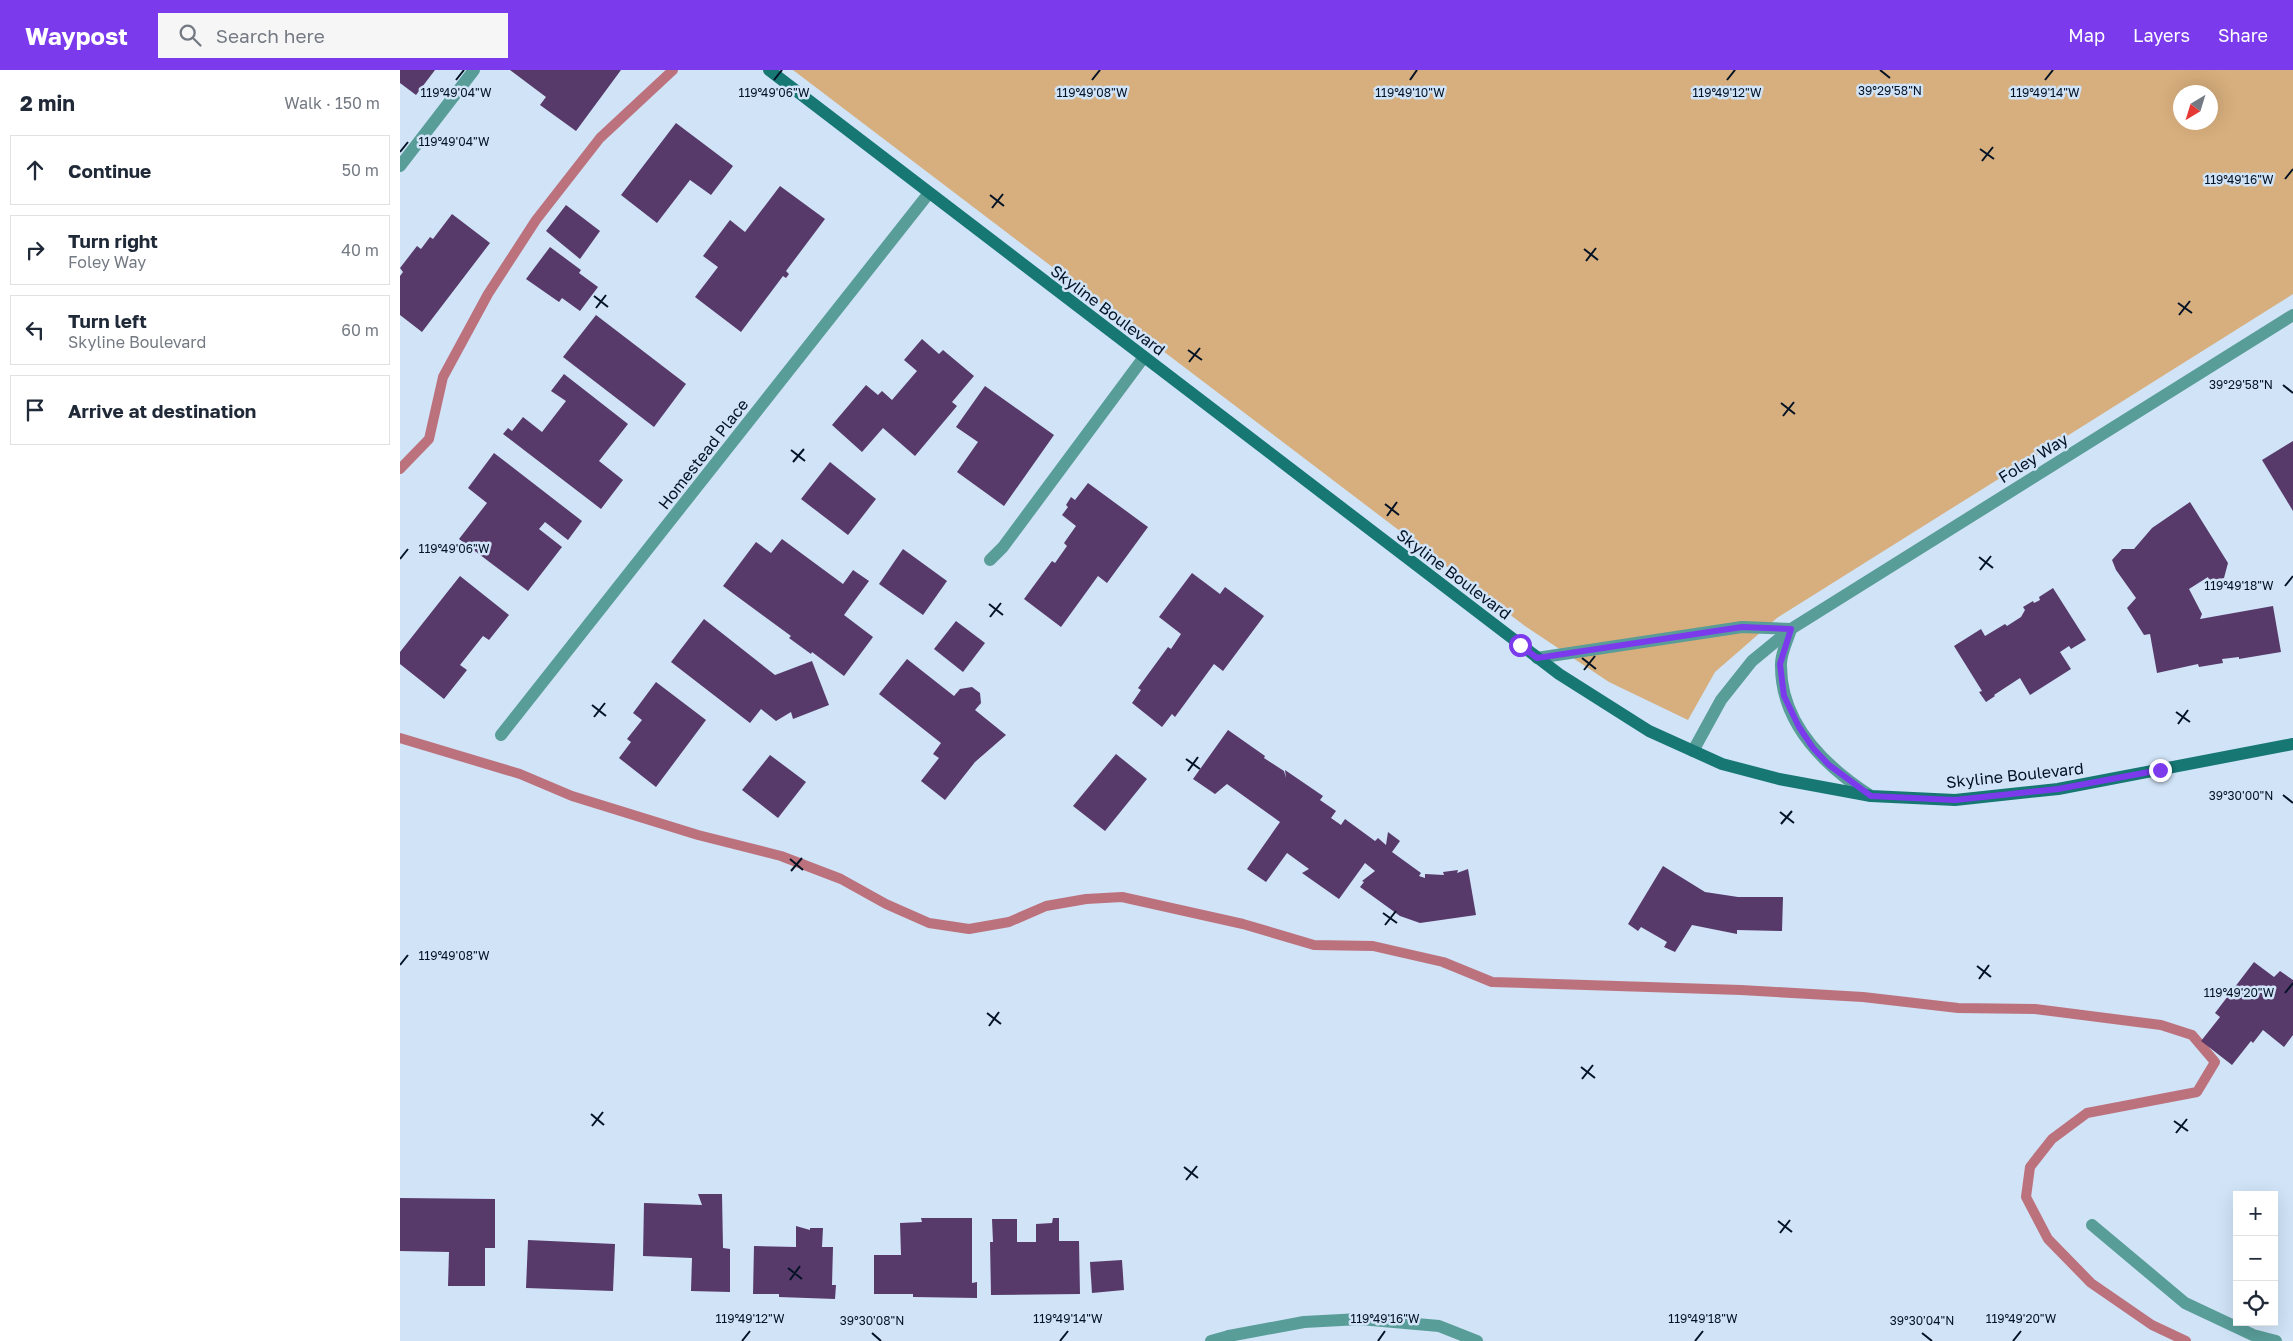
<!DOCTYPE html>
<html lang="en">
<head>
<meta charset="utf-8">
<style>
	:root { --surface:#fff; --page:#f6f6f7; --text:#1f2937; --muted:#747a83; --line:#e0e1e3; --accent:#7c3aed }
	body { margin:0; font-family:"Golos Text",sans-serif; background:var(--page); color:var(--text) }
	.controls { position:absolute; right:15px; bottom:15px; display:grid; overflow:hidden; border-radius:0px; box-shadow:0 5px 20px #0002 }
	.controls button { width:45px; height:45px; display:grid; place-items:center; padding:0; border:0; border-bottom:1px solid var(--line); background:var(--surface); color:var(--text); font:25px sans-serif }
	.compass { position:absolute; left:1773px; top:15px; width:45px; height:45px; border-radius:50%; background:var(--surface); box-shadow:0 5px 20px #0002; rotate:218deg }
	.stop { position:absolute; width:15px; height:15px; margin:-11px; border:4px solid #7c3aed; border-radius:50%; background:#fff }
	.stop.end { background:#7c3aed; border-color:#fff; box-shadow:0 1px 5px #0008 }
	.list { margin:0; padding:0; list-style:none }
	h2 { display:flex; justify-content:space-between; align-items:center; height:65px; margin:0; padding:0 20px; font-size:21px }
	h2 small { font-size:16px; font-weight:400; color:var(--muted) }
	.list li { display:grid; grid-template-columns:32px 1fr auto; gap:15px; align-items:center; box-sizing:border-box; height:70px; margin:0 10px 10px; padding:0 10px; border:1px solid var(--line); border-radius:0px }
	.list b { display:block; font-size:19px; white-space:nowrap }
	.list p { margin:0; font-size:16px; white-space:nowrap; color:var(--muted) }
	.list em { font-size:16px; font-style:normal; color:var(--muted) }
	.icon { flex:none; width:28px; height:28px; fill:none; stroke:currentColor; stroke-width:2; stroke-linecap:round; stroke-linejoin:round }
	.map { position:relative; flex:none; width:1893px; height:1271px; overflow:hidden }
	header { display:flex; align-items:center; gap:30px; box-sizing:border-box; height:70px; padding:0 25px; background:var(--accent); color:#fff }
	header strong { font-size:24px }
	nav { display:flex; gap:28px; margin-inline-start:auto; font-size:18px }
	.search { width:350px; height:45px; background:var(--page); display:flex; align-items:center; gap:12px; box-sizing:border-box; padding:0 18px; border-radius:0px; color:var(--muted); font-size:19px }
	main { display:flex }
	aside { flex:1; background:var(--surface) }
	.map>svg:first-child { display:block }
</style>
</head>
<body>
<header>
<strong>Waypost</strong>
<div class="search"><svg class="icon" aria-label="search" viewBox="0 0 24 24"><circle cx="10" cy="10" r="6"/><path d="M15 15l6 6"/></svg>Search here</div>
<nav><a>Map</a><a>Layers</a><a>Share</a></nav>
</header>
<main>
<aside>
<h2>2 min<small>Walk · 150 m</small></h2>
<ul class="list">
<li><svg class="icon" aria-label="ahead" viewBox="0 0 24 24"><path d="M12 20V5M6 11l6-6 6 6"/></svg><div><b>Continue</b></div><em>50 m</em></li>
<li><svg class="icon" aria-label="right" viewBox="0 0 24 24"><path d="M7 20v-9h11M14 6l5 5-5 5"/></svg><div><b>Turn right</b><p>Foley Way</p></div><em>40 m</em></li>
<li><svg class="icon" aria-label="left" viewBox="0 0 24 24"><path d="M17 20v-9H6M10 6l-5 5 5 5"/></svg><div><b>Turn left</b><p>Skyline Boulevard</p></div><em>60 m</em></li>
<li><svg class="icon" aria-label="arrive" viewBox="0 0 24 24"><path d="M6 21V4h12l-3 4 3 4H6"/></svg><div><b>Arrive at destination</b></div></li>
</ul>
</aside>
<div class="map">
<svg width="1893" height="1271" viewBox="0 0 1893 1271">
	<rect width="100%" height="100%" fill="#d0e3f7"/>
	<!-- green -->
	<path fill="#d7ae7d" fill-rule="evenodd" d="M393 0H1893V224L1377 548 1315 602 1288 650 1209 612 1125 556ZM1780 22H1810V52H1780Z"/>
	<g fill="none" stroke-linecap="round" stroke-linejoin="round">
		<!-- stream -->
		<g stroke="#bc727d" stroke-width="10">
			<polyline points="0,399 29,369 43,307 88,224 136,150 200,68 273,0"/>
			<polyline points="0,668 120,704 172,726 298,765 381,786 441,809 486,834 529,853 569,859 609,852 646,836 686,829 722,827 843,854 914,875 973,876 1043,892 1092,912 1341,920 1463,927 1558,938 1635,939 1761,955 1792,965 1815,992 1797,1022 1687,1043 1652,1069 1630,1097 1626,1127 1648,1169 1691,1213 1752,1255 1786,1271"/>
		</g>
	</g>
	<!-- building -->
	<g fill="#573a6a">
		<polygon points="0,0 35,0 16,25 0,13"/>
		<polygon points="110,0 221,0 176,61 140,35 146,27"/>
		<polygon points="276,53 333,96 311,125 290,110 257,153 221,125"/>
		<polygon points="380,116 425,149 386,201 389,204 386,208 383,206 341,262 295,227 318,197 303,186 330,150 345,162"/>
		<polygon points="166,135 200,161 180,189 146,161"/>
		<polygon points="52,144 90,173 22,262 0,245 0,206 3,202 0,198 17,176 21,179 30,167 33,169"/>
		<polygon points="150,177 181,200 179,203 198,217 180,241 162,228 159,232 126,209"/>
		<polygon points="196,245 286,314 254,357 163,287"/>
		<polygon points="522,269 539,284 543,280 574,306 552,332 557,336 515,386 483,358 462,382 432,355 466,315 478,325 482,321 492,330 517,301 504,290"/>
		<polygon points="164,304 228,354 199,391 223,410 201,439 103,364 108,358 112,361 123,347 142,362 166,331 151,321"/>
		<polygon points="585,316 654,365 604,436 557,402 578,372 556,357"/>
		<polygon points="1893,371 1893,441 1862,390"/>
		<polygon points="94,383 182,451 168,470 145,452 139,459 162,477 128,521 59,469 87,433 68,418"/>
		<polygon points="430,392 476,429 448,465 401,429"/>
		<polygon points="688,413 748,457 707,513 698,506 661,557 624,529 652,491 655,493 667,476 664,473 676,456 662,445 668,437 666,435 671,427 675,430"/>
		<polygon points="1790,432 1828,493 1824,508 1809,511 1808,507 1789,519 1802,544 1800,549 1873,536 1881,582 1839,589 1839,587 1822,589 1823,593 1799,597 1798,594 1757,603 1750,564 1744,565 1727,538 1736,528 1716,500 1712,490 1722,479 1734,479 1752,458"/>
		<polygon points="382,469 443,514 453,500 469,511 444,545 473,567 444,606 412,582 411,584 389,568 391,566 323,516 356,472 371,483"/>
		<polygon points="503,479 547,511 523,545 479,514"/>
		<polygon points="792,503 820,524 825,517 864,546 823,601 814,594 775,647 772,644 762,657 732,633 741,620 738,618 768,577 771,579 781,564 759,547"/>
		<polygon points="60,506 109,545 89,570 83,566 60,595 67,600 44,629 0,594 0,582"/>
		<polygon points="1653,518 1686,570 1671,579 1669,576 1660,582 1671,599 1630,625 1620,608 1594,625 1595,626 1586,632 1579,622 1582,621 1554,576 1581,559 1585,566 1605,554 1607,556 1621,547 1625,540 1623,537 1633,531 1634,533 1640,530 1639,527"/>
		<polygon points="304,549 375,605 412,591 429,635 393,649 391,642 376,651 361,639 350,653 271,592"/>
		<polygon points="556,551 585,573 563,602 534,579"/>
		<polygon points="507,589 554,626 560,619 572,617 580,623 581,633 575,640 606,665 575,692 545,730 521,711 539,688 533,684 541,673 479,624"/>
		<polygon points="256,612 306,650 256,717 219,688 231,672 227,669 242,650 233,643"/>
		<polygon points="828,660 865,686 864,688 884,701 886,708 885,700 923,726 920,730 936,741 931,748 941,755 945,749 975,771 978,768 986,775 988,762 1000,771 992,782 1021,803 1019,806 1025,808 1025,804 1044,805 1043,802 1058,800 1057,803 1068,799 1076,845 1020,853 1000,846 960,817 964,812 962,811 975,801 965,793 939,829 902,803 909,799 887,783 866,812 847,799 880,752 827,714 815,724 793,709"/>
		<polygon points="716,684 747,709 705,761 673,736"/>
		<polygon points="370,685 406,712 378,748 342,720"/>
		<polygon points="1263,796 1305,822 1338,827 1383,827 1382,861 1337,860 1337,864 1292,855 1275,882 1264,877 1267,872 1241,857 1238,861 1228,854"/>
		<polygon points="1854,892 1874,907 1880,901 1893,910 1893,965 1884,977 1863,960 1853,973 1851,971 1832,995 1801,971 1820,947 1815,943"/>
		<polygon points="298,1124 322,1124 323,1178 330,1179 330,1222 291,1221 292,1188 243,1186 244,1133 302,1135"/>
		<polygon points="0,1128 95,1129 95,1178 85,1178 85,1216 48,1216 49,1182 0,1181"/>
		<polygon points="521,1148 572,1148 572,1213 577,1212 577,1228 513,1227 513,1224 474,1224 474,1185 501,1185 500,1153 522,1152"/>
		<polygon points="653,1148 659,1148 659,1171 679,1171 680,1224 591,1225 590,1172 593,1172 592,1149 617,1149 617,1172 636,1172 636,1154 652,1153"/>
		<polygon points="396,1156 410,1160 410,1158 423,1158 422,1177 433,1177 432,1215 436,1215 435,1229 379,1227 379,1224 353,1224 354,1176 396,1177"/>
		<polygon points="128,1170 215,1174 213,1221 126,1218"/>
		<polygon points="722,1190 724,1220 692,1223 690,1192"/>
	</g>
	<g fill="none" stroke-linecap="round" stroke-linejoin="round">
		<!-- lane -->
		<g stroke="#599d99" stroke-width="12">
			<polyline points="590,490 603,477 744,287"/>
			<polyline points="1137,588 1342,557 1391,559"/>
			<polyline points="1692,1155 1785,1233 1853,1265 1876,1271"/>
			<polyline points="829,1266 904,1252 960,1249 1039,1256 1077,1271"/>
		</g>
		<!-- street -->
		<g stroke="#599d99" stroke-width="12">
			<polyline points="0,96 74,0"/>
			<path d="M1391 559C1388 570 1380 584 1381 596 1381 654 1426 697 1471 726"/>
			<polyline points="101,665 529,123"/>
			<polyline points="1293,681 1321,630 1352,591 1391,559 1893,245"/>
			<polyline points="811,1271 829,1266"/>
		</g>
		<!-- secondary -->
		<polyline stroke="#167773" stroke-width="12" points="369,0 1159,604 1249,661 1322,694 1379,709 1471,726 1555,730 1658,719 1893,674"/>
	</g>
	<g fill="none" stroke-linecap="round" stroke-linejoin="round">
		<!-- route -->
		<polyline stroke="#7c3aed" stroke-width="6" points="1120,575 1137,588 1342,557 1391,559 1380,594 1384,626 1399,657 1413,678 1429,695 1471,726 1555,730 1658,719 1760,700"/>
	</g>
	<!-- ticks -->
	<path fill="none" stroke="#031224" stroke-width="2" d="M1480 0 1490 8M56 10 64 0M374 10 382 0M692 10 700 0M1010 10 1017 0M1327 10 1335 0M1645 10 1653 0M1580 79 1594 89M0 82 8 72M1582 91 1593 77M1885 109 1893 99M590 125 604 136M592 138 603 124M1184 179 1198 190M1186 191 1196 178M194 226 208 237M1778 233 1792 243M196 238 206 225M1779 245 1790 231M788 280 802 290M789 292 800 278M1883 315 1893 323M1381 333 1395 344M1383 346 1394 332M391 380 405 391M393 392 404 379M985 434 999 445M987 446 997 432M1579 487 1593 498M0 489 8 479M1580 500 1591 486M1885 516 1893 506M589 534 603 545M590 547 601 533M1182 588 1196 599M1184 600 1195 586M192 635 206 646M1776 642 1790 652M194 647 205 633M1778 654 1788 640M786 689 800 699M788 701 798 687M1883 725 1893 733M1380 742 1394 753M1381 754 1392 741M390 789 403 800M391 801 402 788M983 843 997 853M985 855 996 841M0 895 8 885M1577 896 1591 907M1579 909 1589 895M1885 923 1893 913M587 943 601 954M589 956 599 942M1181 997 1195 1008M1182 1009 1193 995M191 1044 204 1055M1774 1051 1788 1061M192 1056 203 1042M1776 1063 1787 1049M784 1097 798 1108M786 1110 797 1096M1378 1151 1392 1162M1380 1163 1390 1150M388 1198 402 1209M390 1210 400 1196M472 1263 481 1271M1522 1263 1532 1271M342 1271 350 1261M660 1271 668 1261M978 1271 985 1261M1295 1271 1303 1261M1613 1271 1621 1261"/>
	<g text-anchor="middle" dominant-baseline="central" stroke-width="5" stroke-linejoin="round" paint-order="stroke">
		<!-- street labels -->
		<g font-size="16" fill="#031224" stroke="#d0e3f7">
			<text transform="translate(708 240) rotate(37)">Skyline Boulevard</text>
			<text transform="translate(303 384) rotate(-52)">Homestead Place</text>
			<text transform="translate(1633 388) rotate(-32)">Foley Way</text>
			<text transform="translate(1054 504) rotate(37)">Skyline Boulevard</text>
			<text transform="translate(1615 705) rotate(-6)">Skyline Boulevard</text>
		</g>
	</g>
	<g font-size="12" text-anchor="middle" fill="#031224" stroke="#d0e3f7" stroke-width="5" stroke-linejoin="round" paint-order="stroke">
		<text x="1490" y="25">39°29'58"N</text>
		<text x="1645" y="27">119°49'14"W</text>
		<text x="56" y="27">119°49'04"W</text>
		<text x="374" y="27">119°49'06"W</text>
		<text x="692" y="27">119°49'08"W</text>
		<text x="1010" y="27">119°49'10"W</text>
		<text x="1327" y="27">119°49'12"W</text>
		<text x="54" y="76">119°49'04"W</text>
		<text x="1839" y="114">119°49'16"W</text>
		<text x="1841" y="319">39°29'58"N</text>
		<text x="54" y="483">119°49'06"W</text>
		<text x="1839" y="520">119°49'18"W</text>
		<text x="1841" y="730">39°30'00"N</text>
		<text x="54" y="890">119°49'08"W</text>
		<text x="1839" y="927">119°49'20"W</text>
		<text x="350" y="1253">119°49'12"W</text>
		<text x="668" y="1253">119°49'14"W</text>
		<text x="985" y="1253">119°49'16"W</text>
		<text x="1303" y="1253">119°49'18"W</text>
		<text x="1621" y="1253">119°49'20"W</text>
		<text x="472" y="1255">39°30'08"N</text>
		<text x="1522" y="1255">39°30'04"N</text>
	</g>
</svg>
<div class="controls">
<button>+</button>
<button>−</button>
<button><svg class="icon" aria-label="locate" viewBox="0 0 24 24"><circle cx="12" cy="12" r="6"/><path d="M12 2v4M12 18v4M2 12h4M18 12h4"/></svg></button>
</div>
<svg class="compass" viewBox="-18 -18 36 36"><path d="M0-13l5 13h-10z" fill="#e53935"/><path d="M0 13l5-13h-10z" fill="#747a83"/></svg>
<div class="stop" style="left:1120px;top:575px"></div>
<div class="stop end" style="left:1760px;top:700px"></div>
</div>
</main>
</body>
</html>
